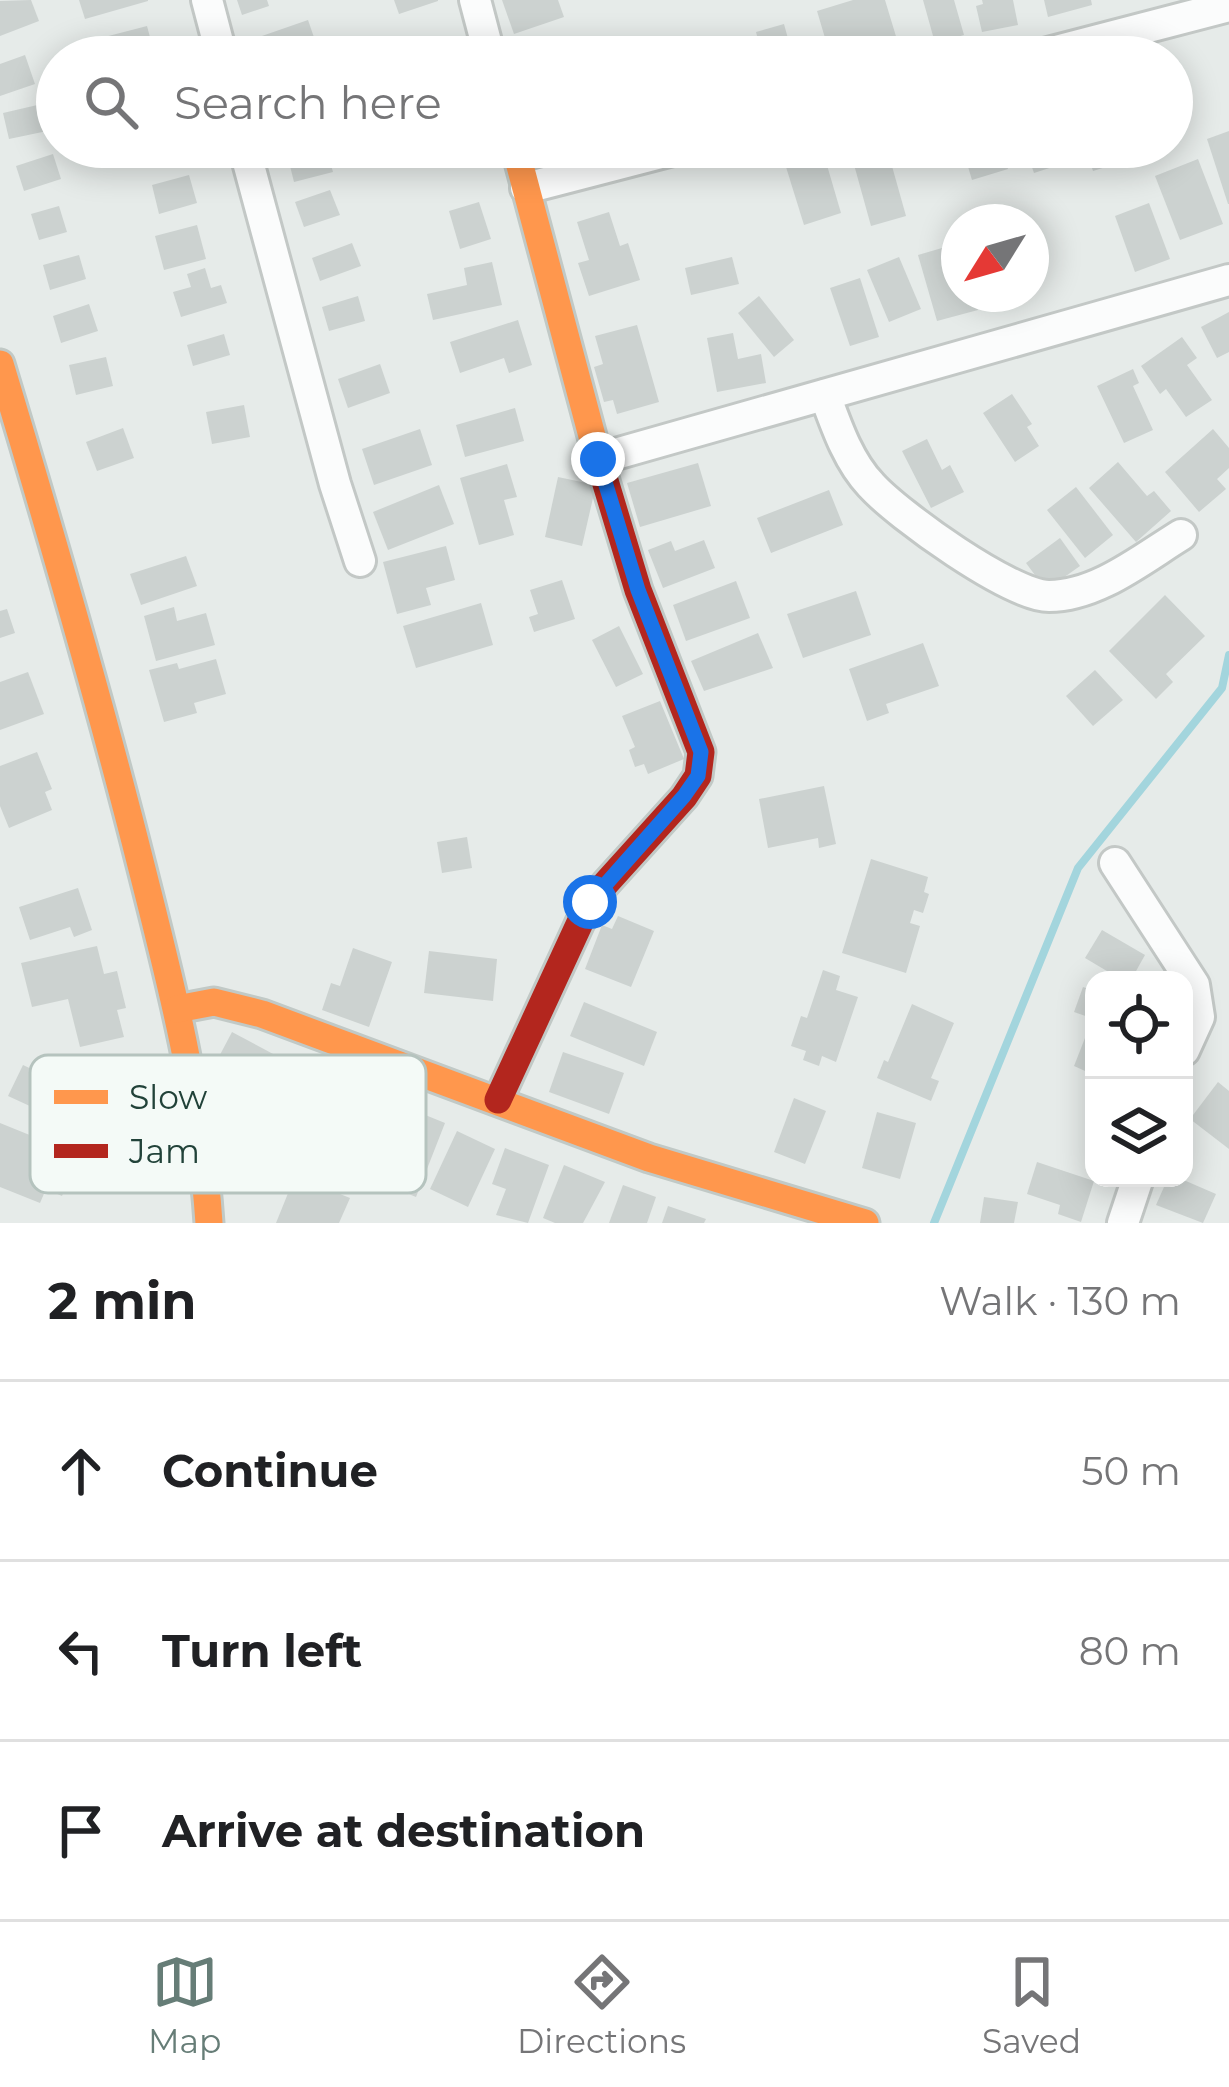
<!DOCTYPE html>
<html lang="en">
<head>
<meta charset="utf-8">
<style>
	:root { --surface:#fff; --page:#f2f2f2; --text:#202124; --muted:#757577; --line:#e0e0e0; --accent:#667d77 }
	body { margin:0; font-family:Montserrat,sans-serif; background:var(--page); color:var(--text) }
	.controls { position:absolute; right:36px; bottom:36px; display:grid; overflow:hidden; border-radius:24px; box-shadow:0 6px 30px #0003 }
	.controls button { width:108px; height:108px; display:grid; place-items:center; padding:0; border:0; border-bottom:3px solid var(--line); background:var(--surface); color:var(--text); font:60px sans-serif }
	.compass { position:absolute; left:941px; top:204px; width:108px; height:108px; border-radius:50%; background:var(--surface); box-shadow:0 6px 30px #0003; rotate:233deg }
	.stop { position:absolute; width:36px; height:36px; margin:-27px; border:9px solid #1a73e8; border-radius:50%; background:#fff }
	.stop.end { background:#1a73e8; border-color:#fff; box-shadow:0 3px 12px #0008 }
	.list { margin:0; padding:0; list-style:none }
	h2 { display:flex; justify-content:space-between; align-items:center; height:156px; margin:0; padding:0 48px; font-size:51px }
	h2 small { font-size:39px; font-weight:400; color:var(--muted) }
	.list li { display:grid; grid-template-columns:78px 1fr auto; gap:36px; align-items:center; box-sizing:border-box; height:180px; padding:0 48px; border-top:3px solid var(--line) }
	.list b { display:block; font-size:45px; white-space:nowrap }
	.list em { font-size:39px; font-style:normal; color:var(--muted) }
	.icon { flex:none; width:66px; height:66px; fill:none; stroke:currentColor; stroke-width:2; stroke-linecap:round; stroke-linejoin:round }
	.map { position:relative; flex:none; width:1229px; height:1223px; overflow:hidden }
	.search { position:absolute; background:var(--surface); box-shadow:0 6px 30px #0003; left:36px; right:36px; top:36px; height:132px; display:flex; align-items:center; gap:30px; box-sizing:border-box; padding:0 42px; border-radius:66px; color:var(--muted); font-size:45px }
	.sheet { height:696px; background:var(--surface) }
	nav { display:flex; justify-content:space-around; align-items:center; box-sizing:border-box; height:168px; border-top:3px solid var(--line); background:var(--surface); font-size:33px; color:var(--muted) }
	nav a { display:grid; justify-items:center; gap:6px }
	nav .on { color:var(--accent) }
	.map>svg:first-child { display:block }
</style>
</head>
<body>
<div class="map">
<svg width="1229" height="1223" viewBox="0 0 1229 1223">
	<rect width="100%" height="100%" fill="#e6ebe9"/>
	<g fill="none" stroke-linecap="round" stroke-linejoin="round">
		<!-- stream -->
		<polyline stroke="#a3d5dd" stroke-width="8" points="934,1223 1078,868 1222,688 1229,655"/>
	</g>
	<!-- building -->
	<g fill="#ccd2d0">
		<polygon points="31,0 39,21 0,36 0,1"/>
		<polygon points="79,0 148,0 148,1 85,19"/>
		<polygon points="237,0 267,0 269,6 242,15"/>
		<polygon points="394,0 438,0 438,1 399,14"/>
		<polygon points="502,0 558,0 564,17 514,34"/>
		<polygon points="853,0 885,0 898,43 870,51 866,37 828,48 817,11"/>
		<polygon points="923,0 954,0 964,35 935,43"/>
		<polygon points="982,0 1013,0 1018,25 982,32 976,6 983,4"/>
		<polygon points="1044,0 1091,0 1092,5 1048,17"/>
		<polygon points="308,20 319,52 303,57 250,57 245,42"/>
		<polygon points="784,24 793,57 763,57 756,32"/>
		<polygon points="147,26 155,56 98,57 93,40"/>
		<polygon points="718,36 728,57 693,57 689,49"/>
		<polygon points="399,38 405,57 370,57 367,47"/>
		<polygon points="25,55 35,84 0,96 0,64"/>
		<polygon points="1179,61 1191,101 1172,107 1172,63"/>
		<polygon points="46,103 52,130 9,139 3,113"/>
		<polygon points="1229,131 1229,204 1228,204 1207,139"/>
		<polygon points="139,147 179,147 144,161"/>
		<polygon points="962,147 1002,147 1008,169 972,180"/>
		<polygon points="1025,147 1067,147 1071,161 1034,173"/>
		<polygon points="1085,147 1124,147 1128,160 1093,171"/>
		<polygon points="326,148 333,172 294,182 288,158"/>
		<polygon points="888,152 906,216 871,226 853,161"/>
		<polygon points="53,154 61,179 24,191 16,166"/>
		<polygon points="824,155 841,213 804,225 786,167"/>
		<polygon points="1198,159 1223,224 1180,240 1155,176"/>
		<polygon points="189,175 197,203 159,214 152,185"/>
		<polygon points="330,190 340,215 304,227 295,202"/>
		<polygon points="479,202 491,239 460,249 449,211"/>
		<polygon points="1149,203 1170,259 1135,272 1115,216"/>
		<polygon points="59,206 67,232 39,240 31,214"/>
		<polygon points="609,212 620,246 628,243 640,280 589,296 578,263 589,260 577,222"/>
		<polygon points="197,225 206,259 164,270 155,236"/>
		<polygon points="352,243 361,266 320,281 312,258"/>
		<polygon points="959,243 959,294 973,294 978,310 937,321 918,255"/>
		<polygon points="79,255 86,279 50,290 43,265"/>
		<polygon points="732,257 739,284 691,295 685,268"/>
		<polygon points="899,257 921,309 889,322 867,270"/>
		<polygon points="492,262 502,305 433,320 427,294 467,285 464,268"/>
		<polygon points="205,268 211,288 221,285 227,303 181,317 173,292 191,287 187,274"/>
		<polygon points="860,278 879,337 850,346 830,288"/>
		<polygon points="358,296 365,321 329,331 322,307"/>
		<polygon points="759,296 794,340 774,357 738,313"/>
		<polygon points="89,304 98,331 61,343 53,316"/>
		<polygon points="1229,312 1229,352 1217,358 1201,327"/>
		<polygon points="518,320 532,365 509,373 504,358 460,373 450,342"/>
		<polygon points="637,325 659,402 617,414 613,400 604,402 594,367 603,364 595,336"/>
		<polygon points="733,333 738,359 761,354 766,383 717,392 707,338"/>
		<polygon points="224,334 230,355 193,366 187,345"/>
		<polygon points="1182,337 1197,358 1187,365 1212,400 1186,417 1166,389 1160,394 1141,366"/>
		<polygon points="106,357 113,386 76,395 69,365"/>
		<polygon points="380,364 390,393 348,408 338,379"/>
		<polygon points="1133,369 1139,383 1133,386 1153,430 1124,443 1097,386"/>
		<polygon points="1012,394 1032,424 1027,427 1039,446 1015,462 983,413"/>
		<polygon points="244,405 250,437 212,444 206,412"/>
		<polygon points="515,408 524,441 465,457 456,425"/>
		<polygon points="123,428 134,458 97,471 86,442"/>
		<polygon points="420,429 432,465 374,485 362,449"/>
		<polygon points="1213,429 1229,448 1229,468 1217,479 1226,489 1199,512 1165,472"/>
		<polygon points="927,439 942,470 950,465 964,492 931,508 902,451"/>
		<polygon points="1118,462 1147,496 1154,491 1171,511 1136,542 1089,488"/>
		<polygon points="698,463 711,506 640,527 627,483"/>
		<polygon points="507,464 517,497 504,500 514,535 479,545 460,478"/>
		<polygon points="558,477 596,485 582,546 545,537"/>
		<polygon points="439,485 454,524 388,550 373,512"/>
		<polygon points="1076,487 1113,535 1085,558 1047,510"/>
		<polygon points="829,490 843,525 771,553 757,518"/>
		<polygon points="1060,538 1080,566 1046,590 1026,563"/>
		<polygon points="704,540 715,568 663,588 648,550 671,541 675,551"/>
		<polygon points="446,546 455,580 426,588 431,605 397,614 383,562"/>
		<polygon points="186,556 197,586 141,605 130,574"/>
		<polygon points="562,580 575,619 534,632 529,617 538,614 530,590"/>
		<polygon points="736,581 750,618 686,641 673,605"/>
		<polygon points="856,591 871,635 803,658 787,614"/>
		<polygon points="1165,595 1205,636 1166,674 1173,682 1156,699 1109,651"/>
		<polygon points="481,603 493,645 416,668 403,626"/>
		<polygon points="174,607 177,621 206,613 215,645 156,661 144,616"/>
		<polygon points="7,609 15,633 0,638 0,611"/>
		<polygon points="619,626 643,674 616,687 592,640"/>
		<polygon points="758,633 773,668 704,691 691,661"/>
		<polygon points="923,643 939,686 886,704 889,713 867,721 849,669"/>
		<polygon points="216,659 226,694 194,703 197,713 164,722 149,670 177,663 179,669"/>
		<polygon points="1095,670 1123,700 1093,726 1066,696"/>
		<polygon points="28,672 44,714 0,730 0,682"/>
		<polygon points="660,701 684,759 648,774 644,764 635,767 629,750 635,747 622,716"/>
		<polygon points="37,752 52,789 45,792 52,810 9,828 0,806 0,766"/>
		<polygon points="824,786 836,844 819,848 818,838 768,848 759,799"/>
		<polygon points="467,837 472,868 442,873 437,842"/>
		<polygon points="871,859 928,877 924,892 929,894 923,913 914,910 910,923 920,926 906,973 842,953"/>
		<polygon points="78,888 92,930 74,937 70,927 30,940 19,907"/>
		<polygon points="618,916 654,931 631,987 585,969 602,925 612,929"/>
		<polygon points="1102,930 1145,955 1131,980 1122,980 1085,958"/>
		<polygon points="97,946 104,974 117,971 126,1008 117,1010 124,1037 80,1047 68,999 32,1007 21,963"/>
		<polygon points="353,948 392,962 369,1027 322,1010 331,983 340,986"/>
		<polygon points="429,951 497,959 493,1001 424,993"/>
		<polygon points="823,970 840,976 836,990 858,997 836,1062 822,1056 819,1066 803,1060 806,1051 791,1046 801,1016 807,1018"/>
		<polygon points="1083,987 1094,991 1094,1019 1074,1012"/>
		<polygon points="584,1002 657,1032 644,1066 570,1036"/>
		<polygon points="912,1004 954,1023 931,1078 939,1081 931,1101 877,1078 884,1060 888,1062"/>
		<polygon points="232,1032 275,1055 256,1090 213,1068"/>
		<polygon points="1085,1038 1094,1042 1094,1075 1074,1066"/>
		<polygon points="563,1052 624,1073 609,1114 549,1092"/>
		<polygon points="23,1065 70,1087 56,1118 8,1096"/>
		<polygon points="1218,1082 1229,1091 1229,1149 1190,1119"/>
		<polygon points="794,1098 826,1111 805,1164 774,1152"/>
		<polygon points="413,1110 445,1123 416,1197 374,1180 380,1163 390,1167"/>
		<polygon points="877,1112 916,1123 900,1179 862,1168"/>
		<polygon points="0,1123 79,1155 62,1196 46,1189 40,1203 0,1187"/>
		<polygon points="457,1131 495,1149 468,1207 430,1189"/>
		<polygon points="505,1148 549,1165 528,1223 496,1215 506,1189 492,1184"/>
		<polygon points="1037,1162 1094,1181 1081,1222 1058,1214 1060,1205 1027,1194"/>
		<polygon points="564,1165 605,1182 583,1223 555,1223 543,1218"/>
		<polygon points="295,1176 350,1198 339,1223 276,1223"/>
		<polygon points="1168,1178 1179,1178 1216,1194 1203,1223 1156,1205"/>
		<polygon points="623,1185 656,1197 647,1223 609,1223"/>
		<polygon points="984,1197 1018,1202 1014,1223 980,1223"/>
		<polygon points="668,1206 706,1219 704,1223 662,1223"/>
	</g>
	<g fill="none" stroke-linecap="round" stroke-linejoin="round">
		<!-- street casing -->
		<g stroke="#c3c8c6" stroke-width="36">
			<g id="street">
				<polyline points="207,0 222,57"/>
				<polyline points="475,0 490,57"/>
				<polyline points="1033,57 1229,6"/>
				<polyline points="244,147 335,484 360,561"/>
				<polyline points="526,188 684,147"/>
				<path d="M825 395C836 425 848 461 871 485 898 515 1011 596 1049 596 1097 596 1142 559 1181 535"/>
				<polyline points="598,459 1229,280"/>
				<polyline points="1115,863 1194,985 1199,1017 1184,1050"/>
				<polyline points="1123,1223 1138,1178"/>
			</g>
		</g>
		<!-- slow casing -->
		<g stroke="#c1c9c6" stroke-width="33">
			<g id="slow">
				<polyline points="515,147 596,451"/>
				<path d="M0 364C50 530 99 697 141 865 171 983 201 1101 209 1223"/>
				<polyline points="177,1009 214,1002 262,1014 649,1158 865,1223"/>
			</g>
		</g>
		<!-- jam casing -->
		<g stroke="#c1c9c6" stroke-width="33">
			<polyline id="jam" points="498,1100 590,901 684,797 698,776 701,752 638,590 596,451"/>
		</g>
		<!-- street -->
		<use href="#street" stroke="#fbfcfc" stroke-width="30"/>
		<!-- slow -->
		<use href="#slow" stroke="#ff974d" stroke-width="27"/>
		<!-- jam -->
		<use href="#jam" stroke="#b3261e" stroke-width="27"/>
	</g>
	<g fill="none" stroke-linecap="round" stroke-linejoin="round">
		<!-- route -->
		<polyline stroke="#1a73e8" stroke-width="15" points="590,902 684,796 698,776 701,752 638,590 598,459"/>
	</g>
	<!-- legend -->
	<rect x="30" y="1055" width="396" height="138" rx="18" fill="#f4faf7" stroke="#b5c3be" stroke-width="3"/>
	<rect x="54" y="1090" width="54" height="14" fill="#ff974d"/>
	<rect x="54" y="1144" width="54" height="14" fill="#b3261e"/>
	<g font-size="33" fill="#214239">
		<text x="129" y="1109">Slow</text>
		<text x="129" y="1163">Jam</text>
	</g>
</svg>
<div class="controls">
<button><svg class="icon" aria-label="locate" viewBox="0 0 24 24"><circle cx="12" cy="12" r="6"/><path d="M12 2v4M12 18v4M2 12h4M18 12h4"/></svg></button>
<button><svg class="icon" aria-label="layers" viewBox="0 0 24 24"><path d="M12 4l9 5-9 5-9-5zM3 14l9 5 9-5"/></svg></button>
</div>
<svg class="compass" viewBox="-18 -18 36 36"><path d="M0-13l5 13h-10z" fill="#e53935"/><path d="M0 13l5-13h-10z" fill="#757577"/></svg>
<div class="stop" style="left:590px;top:902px"></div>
<div class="stop end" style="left:598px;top:459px"></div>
<div class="search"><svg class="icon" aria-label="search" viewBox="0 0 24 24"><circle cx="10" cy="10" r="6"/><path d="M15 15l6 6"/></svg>Search here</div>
</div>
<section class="sheet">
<h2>2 min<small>Walk · 130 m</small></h2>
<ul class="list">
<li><svg class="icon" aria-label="ahead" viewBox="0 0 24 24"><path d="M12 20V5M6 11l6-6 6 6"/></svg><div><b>Continue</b></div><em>50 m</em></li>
<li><svg class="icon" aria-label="left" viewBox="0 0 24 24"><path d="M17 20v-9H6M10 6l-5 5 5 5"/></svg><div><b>Turn left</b></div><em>80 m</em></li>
<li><svg class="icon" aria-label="arrive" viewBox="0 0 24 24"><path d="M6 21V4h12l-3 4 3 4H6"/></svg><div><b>Arrive at destination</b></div></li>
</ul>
</section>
<nav>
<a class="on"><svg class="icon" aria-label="map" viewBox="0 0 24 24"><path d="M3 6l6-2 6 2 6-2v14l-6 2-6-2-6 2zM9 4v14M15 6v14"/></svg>Map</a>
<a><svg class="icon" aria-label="directions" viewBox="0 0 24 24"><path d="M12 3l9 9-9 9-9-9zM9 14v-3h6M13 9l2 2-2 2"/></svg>Directions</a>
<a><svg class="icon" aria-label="saved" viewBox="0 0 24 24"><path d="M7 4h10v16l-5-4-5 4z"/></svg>Saved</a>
</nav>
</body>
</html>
